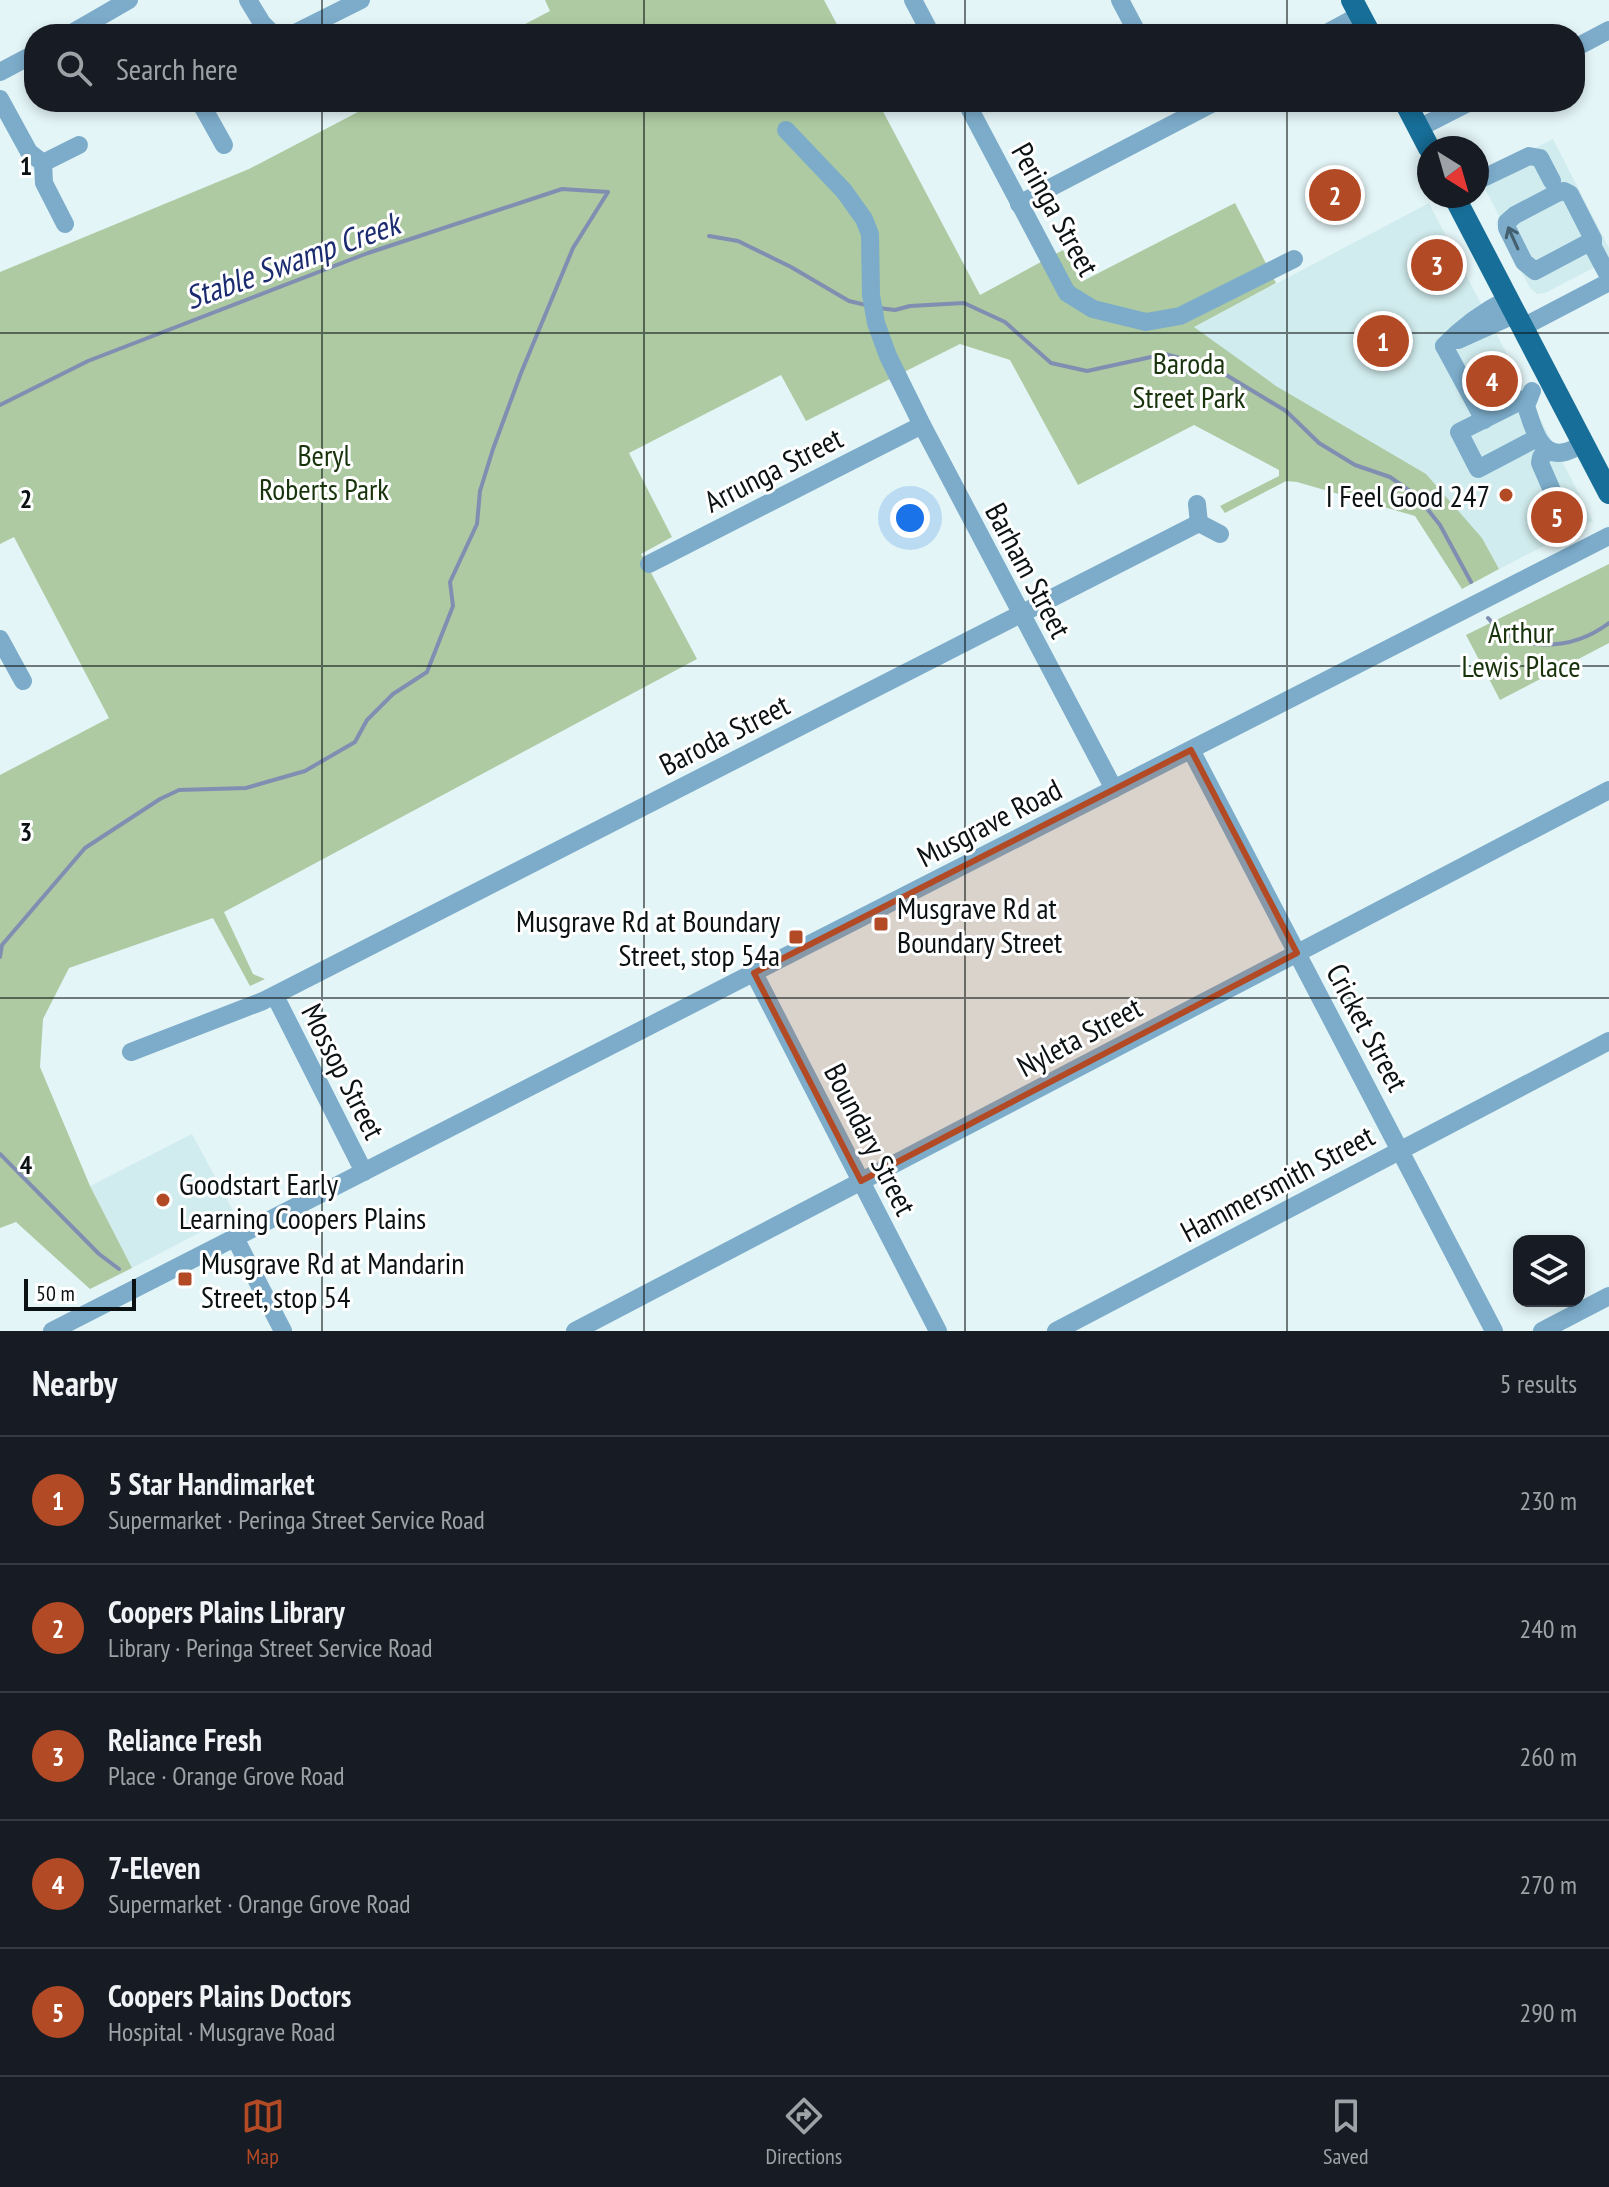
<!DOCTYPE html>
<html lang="en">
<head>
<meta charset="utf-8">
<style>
	:root { --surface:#171b24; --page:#20242c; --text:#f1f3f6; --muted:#9ea1a6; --line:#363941; --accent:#b24a25 }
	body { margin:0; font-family:"PT Sans Narrow",sans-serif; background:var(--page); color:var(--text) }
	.controls { position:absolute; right:24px; bottom:24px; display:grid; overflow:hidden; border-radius:16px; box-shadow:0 4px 12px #0003 }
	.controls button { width:72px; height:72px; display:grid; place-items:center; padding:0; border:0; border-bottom:2px solid var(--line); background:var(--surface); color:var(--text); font:40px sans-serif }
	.compass { position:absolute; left:1417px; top:136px; width:72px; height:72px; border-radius:50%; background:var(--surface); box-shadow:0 4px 12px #0003; rotate:143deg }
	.scale { position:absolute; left:24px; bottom:20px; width:112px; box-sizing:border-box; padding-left:8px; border:4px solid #0c1213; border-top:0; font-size:22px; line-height:28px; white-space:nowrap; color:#0c1213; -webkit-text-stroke:6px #fff; paint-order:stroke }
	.you { position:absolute; left:910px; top:518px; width:28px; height:28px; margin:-20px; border:6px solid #fff; border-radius:50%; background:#1a73e8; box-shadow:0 0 0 12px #1a73e833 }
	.badge { display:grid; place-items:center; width:52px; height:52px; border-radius:50%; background:var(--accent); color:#fff; font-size:26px; font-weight:700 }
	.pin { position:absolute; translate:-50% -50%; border:4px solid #fff; box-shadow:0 2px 8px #0006 }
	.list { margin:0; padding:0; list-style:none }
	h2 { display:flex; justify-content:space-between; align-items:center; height:104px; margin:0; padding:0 32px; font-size:34px }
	h2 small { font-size:26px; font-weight:400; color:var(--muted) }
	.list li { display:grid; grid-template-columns:52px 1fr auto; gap:24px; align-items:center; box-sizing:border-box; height:128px; padding:0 32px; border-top:2px solid var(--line) }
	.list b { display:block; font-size:30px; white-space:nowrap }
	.list p { margin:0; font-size:26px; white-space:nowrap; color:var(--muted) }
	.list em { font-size:26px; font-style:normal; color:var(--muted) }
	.icon { flex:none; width:44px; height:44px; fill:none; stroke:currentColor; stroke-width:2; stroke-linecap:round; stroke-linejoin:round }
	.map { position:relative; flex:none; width:1609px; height:1331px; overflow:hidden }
	.search { position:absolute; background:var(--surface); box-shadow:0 4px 12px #0003; left:24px; right:24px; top:24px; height:88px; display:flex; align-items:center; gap:20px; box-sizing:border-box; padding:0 28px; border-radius:32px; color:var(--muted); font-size:30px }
	.sheet { height:744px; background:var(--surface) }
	nav { display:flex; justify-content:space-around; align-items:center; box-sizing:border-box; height:112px; border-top:2px solid var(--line); background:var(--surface); font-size:22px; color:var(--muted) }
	nav a { display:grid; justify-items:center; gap:4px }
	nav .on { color:var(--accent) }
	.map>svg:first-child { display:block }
</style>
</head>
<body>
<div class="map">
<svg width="1609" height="1331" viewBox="0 0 1609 1331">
	<rect width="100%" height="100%" fill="#e4f5f7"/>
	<!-- built -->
	<g fill="#d1ecee">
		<polygon points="1553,139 1609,248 1609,260 1545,293 1537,294 1530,288 1496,224 1499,216 1479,177"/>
		<polygon points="1429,203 1593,521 1499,569 1482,538 1194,327"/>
		<polygon points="192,1134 235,1214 132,1268 90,1186"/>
	</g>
	<!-- green -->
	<g fill="#adcaa2">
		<polygon points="545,0 824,0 842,34 506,34 550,11"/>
		<polygon points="377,102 878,102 980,295 1063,250 1081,282 1235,203 1276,283 1194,327 1276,386 1426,474 1482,538 1499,569 1462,589 1415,516 1297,482 1286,481 1225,513 1220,506 1279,476 1279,470 1194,425 1078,485 1010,360 960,344 806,421 781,375 629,453 672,537 641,554 697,659 224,912 253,974 265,979 250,986 213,918 69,968 43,1019 40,1067 90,1186 132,1268 90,1289 16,1222 0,1228 0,775 109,718 14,537 0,544 0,272 249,169"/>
		<polygon points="1609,564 1609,643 1500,700 1466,635"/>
	</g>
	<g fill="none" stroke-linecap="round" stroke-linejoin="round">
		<!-- stream -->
		<g stroke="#808fb1" stroke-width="4">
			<polyline points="709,236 738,241 791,267 849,301 866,305"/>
			<polyline points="879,308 895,310 910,306 964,303 1005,322 1051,363 1087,371 1165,354 1213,367 1286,411 1319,443 1355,465 1390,477 1417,496 1440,525 1471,582"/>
			<polyline points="0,405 88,361 368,253 562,189 608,192 573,248 521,373 493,449 480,491 477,524 450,582 453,606 427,672 393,694 367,720 355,742 305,771 246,788 179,790 160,799 85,848 2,945 0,957"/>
			<path d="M1488 618C1519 655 1573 650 1609 623"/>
			<polyline points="0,1154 99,1254 119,1269"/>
		</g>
		<!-- minor -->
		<g stroke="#7cacca" stroke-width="18">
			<polyline points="248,0 262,23 273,34"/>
			<polyline points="913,0 931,34"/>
			<polyline points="1120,0 1138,34"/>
			<polyline points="70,34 129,0"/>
			<polyline points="285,34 295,33 361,0"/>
			<polyline points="1325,34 1360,15"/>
			<polyline points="1575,48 1609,30"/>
			<polyline points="0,72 34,54"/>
			<polyline points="0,99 29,152 43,163 44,183 65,224"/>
			<polyline points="200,102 224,145"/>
			<polyline points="966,102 1067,293 1093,309 1146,322 1180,316 1294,259"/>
			<polyline points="1419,128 1470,102"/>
			<polyline points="786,130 844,191 864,219 870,234 871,295 876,323 888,356 922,425 1114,789"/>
			<polyline points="43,163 79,145"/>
			<polyline points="1477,181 1529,156 1540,158 1552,181"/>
			<polyline points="1019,204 1215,102"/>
			<polyline points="1593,247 1586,244 1535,271 1524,262 1507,228 1507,222 1515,215 1557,193 1564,191 1570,194 1593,239 1593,247 1609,277"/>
			<polyline points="1523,327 1609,282"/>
			<polyline points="1458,340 1516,314"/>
			<polyline points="1444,346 1484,420"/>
			<path d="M1444 346C1463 326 1484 311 1508 299"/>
			<path d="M1532 391 1526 406C1532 423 1539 459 1565 452 1571 451 1578 446 1584 444"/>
			<polyline points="1529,397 1459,432 1478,469 1537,438"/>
			<polyline points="1549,451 1541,457 1540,463 1554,495"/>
			<polyline points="1197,504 1199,523 1220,534"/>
			<polyline points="649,564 922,425"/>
			<polyline points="0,639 23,681"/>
			<polyline points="1191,750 1494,1331"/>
			<polyline points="754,973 938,1331"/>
			<polyline points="275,996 364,1172"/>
			<polyline points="131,1052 263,1001 1199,523"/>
			<polyline points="235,1238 283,1331"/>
			<polyline points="52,1331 1609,536"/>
			<polyline points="575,1331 1609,790"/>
			<polyline points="1056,1331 1609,1041"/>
			<polyline points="1542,1331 1609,1296"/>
		</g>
		<!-- major -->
		<g stroke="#176e98" stroke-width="22">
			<polyline points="1352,0 1370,34"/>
			<polyline points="1405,102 1429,148"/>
			<polyline points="1454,196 1609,493"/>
		</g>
	</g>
	<!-- one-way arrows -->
	<defs><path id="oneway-shaft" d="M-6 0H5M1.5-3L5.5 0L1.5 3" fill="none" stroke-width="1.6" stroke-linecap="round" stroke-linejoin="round" transform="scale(2)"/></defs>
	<use stroke="#445f6e" href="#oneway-shaft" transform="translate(1513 238) rotate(-114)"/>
	<!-- marked area -->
	<path fill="#b24a25" fill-opacity="0.2" stroke="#b24a25" stroke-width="6" stroke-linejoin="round" d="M1191 750 1297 953 861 1181 754 973Z"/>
	<!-- grid -->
	<path fill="none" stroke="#0c1213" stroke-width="2" stroke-opacity="0.55" d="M322 0V34M644 0V34M965 0V34M1287 0V34M322 102V1331M644 102V1331M965 102V1331M1287 102V1331M0 333H1609M0 666H1609M0 998H1609"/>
	<!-- markers -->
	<g fill="#b24a25" stroke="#fff" stroke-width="3">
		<circle cx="1506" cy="495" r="8"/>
		<rect x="873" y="916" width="16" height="16" rx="4"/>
		<rect x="788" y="929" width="16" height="16" rx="4"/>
		<circle cx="163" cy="1200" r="8"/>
		<rect x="177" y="1271" width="16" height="16" rx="4"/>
	</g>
	<g text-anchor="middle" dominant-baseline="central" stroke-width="6" stroke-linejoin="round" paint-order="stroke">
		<!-- street labels -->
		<g font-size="30" fill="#0c1213" stroke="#fff">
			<text transform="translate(1056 209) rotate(61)">Peringa Street</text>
			<text transform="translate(773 469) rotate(-27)">Arrunga Street</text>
			<text transform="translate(1029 570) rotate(62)">Barham Street</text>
			<text transform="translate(724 734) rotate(-27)">Baroda Street</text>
			<text transform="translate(989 822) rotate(-27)">Musgrave Road</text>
			<text transform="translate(1368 1027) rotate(62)">Cricket Street</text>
			<text transform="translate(1079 1036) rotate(-28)">Nyleta Street</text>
			<text transform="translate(344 1071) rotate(63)">Mossop Street</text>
			<text transform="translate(871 1139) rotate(63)">Boundary Street</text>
			<text transform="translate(1277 1183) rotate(-28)">Hammersmith Street</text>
		</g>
		<!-- park labels -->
		<g font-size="30" fill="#19340d" stroke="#fff">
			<text x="1189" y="362">Baroda<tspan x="1189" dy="34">Street Park</tspan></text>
			<text x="324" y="454">Beryl<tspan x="324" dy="34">Roberts Park</tspan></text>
			<text x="1521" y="631">Arthur<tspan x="1521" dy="34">Lewis Place</tspan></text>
		</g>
		<!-- poi labels -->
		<g font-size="30" fill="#0c1213" stroke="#fff" text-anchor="start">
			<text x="1490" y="495" text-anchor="end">I Feel Good 247</text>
			<text x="897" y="907">Musgrave Rd at<tspan x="897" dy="34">Boundary Street</tspan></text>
			<text x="780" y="920" text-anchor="end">Musgrave Rd at Boundary<tspan x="780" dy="34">Street, stop 54a</tspan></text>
			<text x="179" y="1183">Goodstart Early<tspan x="179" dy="34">Learning Coopers Plains</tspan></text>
			<text x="201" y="1262">Musgrave Rd at Mandarin<tspan x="201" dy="34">Street, stop 54</tspan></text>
		</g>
		<!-- water labels -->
		<g font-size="32" font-style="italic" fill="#1b2b6f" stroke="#fff">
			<text transform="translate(292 260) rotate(-20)">Stable Swamp Creek</text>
		</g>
	</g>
	<g font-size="26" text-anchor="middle" font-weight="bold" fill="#0c1213" stroke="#fff" stroke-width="6" stroke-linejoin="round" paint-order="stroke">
		<text x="26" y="175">1</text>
		<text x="26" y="508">2</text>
		<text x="26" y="841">3</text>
		<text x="26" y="1174">4</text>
	</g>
</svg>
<div class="controls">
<button><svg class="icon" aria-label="layers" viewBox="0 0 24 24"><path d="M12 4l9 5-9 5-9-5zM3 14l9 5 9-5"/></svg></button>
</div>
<svg class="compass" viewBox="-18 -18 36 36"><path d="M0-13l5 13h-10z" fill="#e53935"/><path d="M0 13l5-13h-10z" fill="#9ea1a6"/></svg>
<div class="scale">50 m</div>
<div class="you"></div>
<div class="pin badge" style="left:1383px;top:341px">1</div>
<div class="pin badge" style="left:1335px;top:195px">2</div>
<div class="pin badge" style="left:1437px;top:265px">3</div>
<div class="pin badge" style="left:1492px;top:381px">4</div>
<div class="pin badge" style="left:1557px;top:517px">5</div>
<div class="search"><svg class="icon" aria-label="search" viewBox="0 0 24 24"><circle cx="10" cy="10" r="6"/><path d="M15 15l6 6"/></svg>Search here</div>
</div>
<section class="sheet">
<h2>Nearby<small>5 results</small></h2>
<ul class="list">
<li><span class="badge">1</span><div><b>5 Star Handimarket</b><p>Supermarket · Peringa Street Service Road</p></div><em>230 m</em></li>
<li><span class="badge">2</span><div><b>Coopers Plains Library</b><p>Library · Peringa Street Service Road</p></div><em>240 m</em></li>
<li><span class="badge">3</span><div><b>Reliance Fresh</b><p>Place · Orange Grove Road</p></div><em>260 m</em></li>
<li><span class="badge">4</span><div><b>7-Eleven</b><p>Supermarket · Orange Grove Road</p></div><em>270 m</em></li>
<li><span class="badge">5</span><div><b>Coopers Plains Doctors</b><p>Hospital · Musgrave Road</p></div><em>290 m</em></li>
</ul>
</section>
<nav>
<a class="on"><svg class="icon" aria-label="map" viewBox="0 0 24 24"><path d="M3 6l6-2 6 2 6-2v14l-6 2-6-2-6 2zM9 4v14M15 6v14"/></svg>Map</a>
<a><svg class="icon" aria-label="directions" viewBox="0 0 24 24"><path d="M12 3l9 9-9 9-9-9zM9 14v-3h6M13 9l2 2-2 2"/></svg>Directions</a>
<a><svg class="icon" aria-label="saved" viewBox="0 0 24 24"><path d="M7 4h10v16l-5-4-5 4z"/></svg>Saved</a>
</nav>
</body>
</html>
